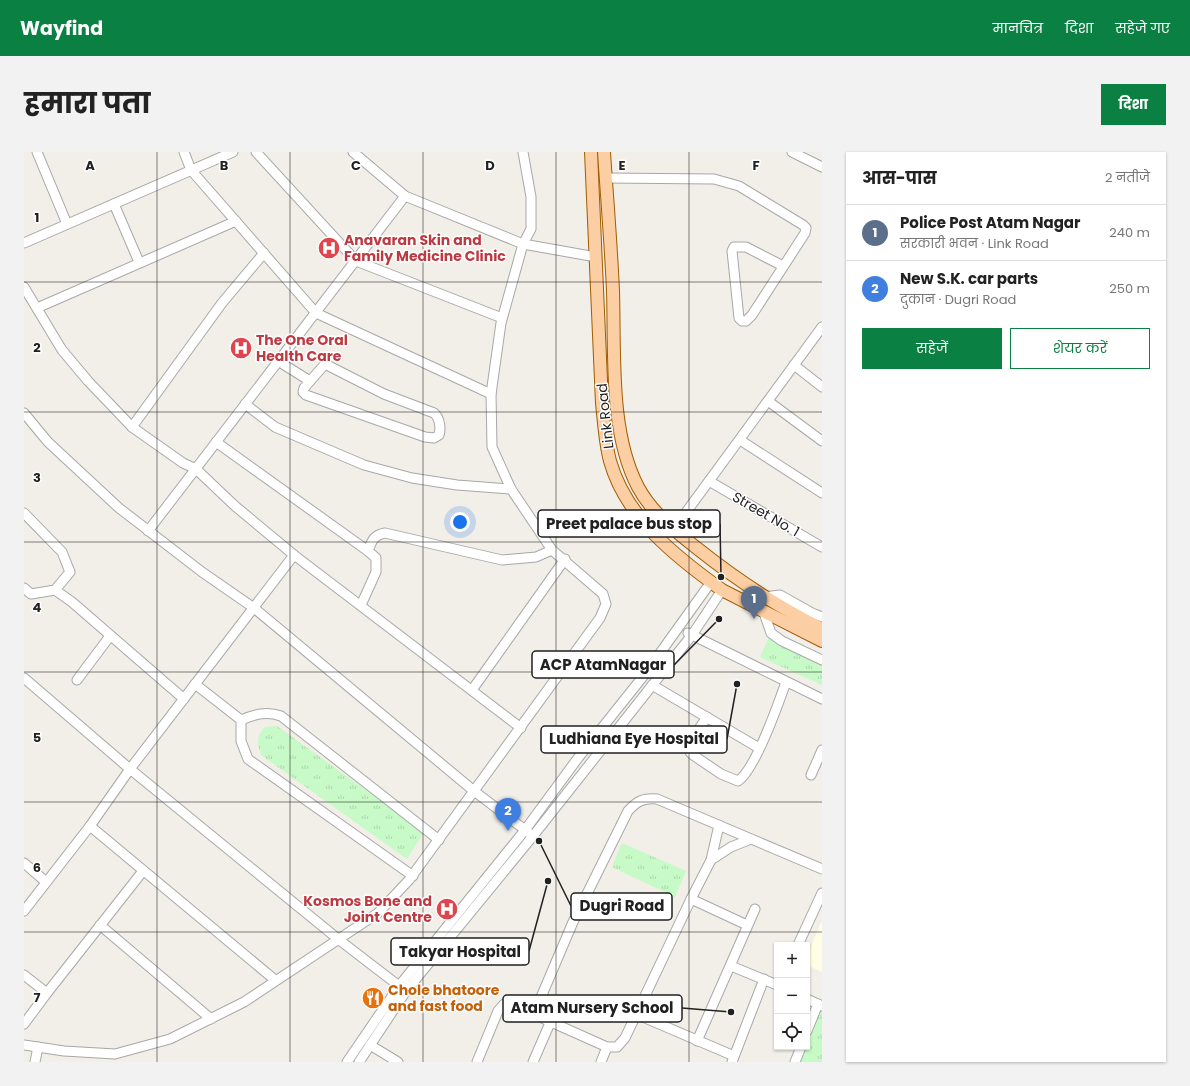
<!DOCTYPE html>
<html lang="hi">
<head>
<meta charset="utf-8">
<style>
	:root { --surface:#fff; --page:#f2f2f2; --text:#222; --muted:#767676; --line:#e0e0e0; --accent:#0b8043 }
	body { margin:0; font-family:Poppins,"Noto Sans Devanagari",sans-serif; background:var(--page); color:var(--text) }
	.controls { position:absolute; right:12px; bottom:12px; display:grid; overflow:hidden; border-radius:0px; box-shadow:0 1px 3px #0004 }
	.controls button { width:36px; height:36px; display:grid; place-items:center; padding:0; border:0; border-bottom:1px solid var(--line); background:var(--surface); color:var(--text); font:20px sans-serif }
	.you { position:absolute; left:436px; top:370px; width:14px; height:14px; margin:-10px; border:3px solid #fff; border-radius:50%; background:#1a73e8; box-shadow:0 0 0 6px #1a73e833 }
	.badge { display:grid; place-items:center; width:26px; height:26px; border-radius:50%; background:var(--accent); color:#fff; font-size:13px; font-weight:700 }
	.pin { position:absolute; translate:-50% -33px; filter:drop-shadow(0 1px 2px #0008) }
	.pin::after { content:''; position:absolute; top:21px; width:14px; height:12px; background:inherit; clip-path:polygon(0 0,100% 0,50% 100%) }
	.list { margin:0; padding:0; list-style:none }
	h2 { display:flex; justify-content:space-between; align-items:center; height:52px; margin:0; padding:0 16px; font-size:17px }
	h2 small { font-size:13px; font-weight:400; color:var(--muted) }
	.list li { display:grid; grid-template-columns:26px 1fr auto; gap:12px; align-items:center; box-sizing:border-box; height:56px; padding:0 16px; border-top:1px solid var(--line) }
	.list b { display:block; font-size:15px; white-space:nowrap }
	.list p { margin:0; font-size:13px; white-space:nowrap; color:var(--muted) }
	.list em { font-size:13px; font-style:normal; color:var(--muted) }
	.actions { display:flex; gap:8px; padding:12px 16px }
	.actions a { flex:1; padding:9px 0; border:1px solid var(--accent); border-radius:0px; text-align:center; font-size:14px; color:var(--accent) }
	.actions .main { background:var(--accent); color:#fff }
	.icon { flex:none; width:22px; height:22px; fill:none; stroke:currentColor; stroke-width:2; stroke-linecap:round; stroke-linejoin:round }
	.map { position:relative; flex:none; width:798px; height:910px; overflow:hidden; border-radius:0px }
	header { display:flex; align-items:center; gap:24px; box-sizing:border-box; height:56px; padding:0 20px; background:var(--accent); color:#fff }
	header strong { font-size:19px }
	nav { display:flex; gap:22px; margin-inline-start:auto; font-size:14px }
	.intro { display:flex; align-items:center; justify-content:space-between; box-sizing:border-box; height:96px; padding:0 24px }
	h1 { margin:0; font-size:28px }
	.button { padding:10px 18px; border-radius:0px; background:var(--accent); color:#fff; font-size:14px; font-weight:700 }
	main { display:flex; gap:24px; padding:0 24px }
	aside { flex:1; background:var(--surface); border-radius:0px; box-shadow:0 1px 3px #0004 }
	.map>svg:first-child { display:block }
</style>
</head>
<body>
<header>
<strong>Wayfind</strong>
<nav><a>मानचित्र</a><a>दिशा</a><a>सहेजे गए</a></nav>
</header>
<div class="intro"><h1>हमारा पता</h1><a class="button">दिशा</a></div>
<main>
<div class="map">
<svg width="798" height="910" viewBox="0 0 798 910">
	<defs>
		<pattern id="park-tufts" width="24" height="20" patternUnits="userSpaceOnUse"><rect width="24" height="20" fill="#c7fac7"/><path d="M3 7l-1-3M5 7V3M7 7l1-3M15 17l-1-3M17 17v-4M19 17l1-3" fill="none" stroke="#abd6ab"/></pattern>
	</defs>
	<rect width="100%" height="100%" fill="#f2eee8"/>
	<!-- education -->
	<polygon fill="#fffde4" points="798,768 798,820 783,813 783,804"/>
	<!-- park -->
	<g fill="url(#park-tufts)">
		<polygon points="747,481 798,504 798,533 736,505"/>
		<path d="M253 574 400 680 383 707 237 603C233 592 232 584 241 575Z"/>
		<polygon points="598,691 662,719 651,745 588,715"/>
		<polygon points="796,858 798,858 798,910 776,910"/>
	</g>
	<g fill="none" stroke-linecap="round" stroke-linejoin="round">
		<!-- minor casing -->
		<g stroke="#a8a8a8" stroke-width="11">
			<g id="minor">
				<polyline points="13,0 43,72"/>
				<polyline points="160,0 167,18 292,161 467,242"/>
				<polyline points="232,0 332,109 478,166"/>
				<polyline points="329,0 381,44 499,92 572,105"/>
				<polyline points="768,0 798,15"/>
				<polyline points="582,26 690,27 715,34 779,73 782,76 781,81 728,163 722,169 718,169 715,166 708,99 710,95 722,95 759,114"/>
				<polyline points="90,52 115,110"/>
				<polyline points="0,91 209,0"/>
				<polyline points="0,135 38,198 64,229 108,275 159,311 172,317 211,354 270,403 497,576"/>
				<polyline points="13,156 212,69"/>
				<polyline points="254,209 286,229"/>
				<path d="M301 212 360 242 410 261C416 266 417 277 415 283L410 286 401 285 282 243 279 240 280 236Z"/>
				<polyline points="770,213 798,235"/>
				<polyline points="744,249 798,289"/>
				<polyline points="221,252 251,275 340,313 388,326 433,333 487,337"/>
				<polyline points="0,261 24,290 95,356 178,420 230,456 450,639 509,684"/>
				<polyline points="108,275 198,151 240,101"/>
				<polyline points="716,288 798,341"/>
				<polyline points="192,290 344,399"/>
				<polyline points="685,329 798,395"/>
				<polyline points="0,361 38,400 46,420 31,438 7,442 0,436"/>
				<polyline points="649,378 798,175"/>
				<polyline points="124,379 381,44"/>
				<polyline points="31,438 48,450 160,547"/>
				<polyline points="740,445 756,443 788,461 798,465"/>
				<path d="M337 453 352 420V406L344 399C348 388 350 383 361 381L478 408 512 405 528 398"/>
				<polyline points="739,458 747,481 758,489 798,508"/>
				<polyline points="664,481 798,547"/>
				<polyline points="0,526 106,617 314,787 379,837"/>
				<polyline points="53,528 86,484"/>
				<polyline points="171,532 217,568 217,589 224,607 389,724"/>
				<polyline points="628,533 735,596"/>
				<polyline points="448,538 541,407"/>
				<path d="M683 565 668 587 666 600 669 603 697 622 714 629C731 618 755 550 762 530"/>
				<path d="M217 568C231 562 243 559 257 564L415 688"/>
				<polyline points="787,623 798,598"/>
				<polyline points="66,674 251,828"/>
				<polyline points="687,708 707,695 727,687"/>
				<polyline points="0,711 22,730"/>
				<polyline points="667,747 723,773"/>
				<polyline points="0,759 66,674 106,617 270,403"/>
				<polyline points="76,773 187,867"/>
				<polyline points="774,793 798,741"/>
				<polyline points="707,814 753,833"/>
				<polyline points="0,823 23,841 119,719"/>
				<polyline points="783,847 798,854"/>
				<polyline points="612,862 710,904"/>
				<path d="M509 864 549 770 604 659C613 649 619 646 633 647L798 717"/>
				<polyline points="0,872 23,841"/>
				<polyline points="783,879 794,852"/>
				<polyline points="673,889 731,757"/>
				<polyline points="0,893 40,899 91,902 146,887 220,850 354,761 385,728 576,466 582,452 579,442 528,398 487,337 468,295 467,242 477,171 499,92 507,77 507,45 499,0"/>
				<polyline points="346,893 374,910"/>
				<polyline points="11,910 14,895"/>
				<polyline points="323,910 375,834 501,678 554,606 621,522 687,430"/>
				<polyline points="335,910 382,839 509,684 668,483 698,438"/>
				<polyline points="453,910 474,859 480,852 489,853 583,895 593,895 601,886 667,747 687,708 695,673"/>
				<polyline points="509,910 526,871"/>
				<polyline points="577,910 583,895"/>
				<polyline points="708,910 740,827"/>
				<polyline points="771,910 777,895"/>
			</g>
		</g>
		<!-- major casing -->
		<g stroke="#9f5c00" stroke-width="14">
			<g id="major">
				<path d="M567 0 578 251C580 270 581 290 586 309 602 366 652 405 698 438L798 489"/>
				<path d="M580 0C583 46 587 92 589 139 591 200 585 280 614 335 628 361 651 379 674 397 713 428 754 455 798 477"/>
			</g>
		</g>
		<!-- minor -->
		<use href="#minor" stroke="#fff" stroke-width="9"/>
		<!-- major -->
		<use href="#major" stroke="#fccea3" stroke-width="12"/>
	</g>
	<!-- grid -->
	<path fill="none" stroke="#212121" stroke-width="1" stroke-opacity="0.55" d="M133 0V910M266 0V910M399 0V910M532 0V910M665 0V910M0 130H798M0 260H798M0 390H798M0 520H798M0 650H798M0 780H798"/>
	<!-- icons -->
	<defs>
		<g id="hospital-disc" transform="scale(1.15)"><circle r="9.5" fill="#e0444e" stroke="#fff"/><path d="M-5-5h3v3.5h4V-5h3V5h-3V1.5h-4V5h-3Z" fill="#fff"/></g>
		<g id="restaurant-disc" transform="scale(1.15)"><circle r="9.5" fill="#e8710a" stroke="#fff"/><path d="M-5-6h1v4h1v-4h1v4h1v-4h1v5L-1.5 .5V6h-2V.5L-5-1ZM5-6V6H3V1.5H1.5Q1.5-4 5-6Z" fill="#fff"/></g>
	</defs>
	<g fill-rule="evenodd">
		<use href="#hospital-disc" x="305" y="96"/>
		<use href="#hospital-disc" x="217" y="196"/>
		<use href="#hospital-disc" x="423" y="757"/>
		<use href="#restaurant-disc" x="349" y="846"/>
	</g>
	<g text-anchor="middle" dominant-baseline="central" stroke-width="3" stroke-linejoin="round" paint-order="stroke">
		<!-- health labels -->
		<g font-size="14" font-weight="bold" fill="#be3a42" stroke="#fff" text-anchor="start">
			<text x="320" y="88">Anavaran Skin and<tspan x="320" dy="16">Family Medicine Clinic</tspan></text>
			<text x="232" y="188">The One Oral<tspan x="232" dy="16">Health Care</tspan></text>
			<text x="408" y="749" text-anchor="end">Kosmos Bone and<tspan x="408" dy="16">Joint Centre</tspan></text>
		</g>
		<!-- street labels -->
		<g font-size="14" fill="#212121" stroke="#fff">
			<text transform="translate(581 264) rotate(-96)">Link Road</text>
			<text transform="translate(742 362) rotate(30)">Street No. 1</text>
		</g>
		<!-- food labels -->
		<g font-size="14" font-weight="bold" fill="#c56008" stroke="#fff" text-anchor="start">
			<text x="364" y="838">Chole bhatoore<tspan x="364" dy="16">and fast food</tspan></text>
		</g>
	</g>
	<g font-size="13" text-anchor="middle" font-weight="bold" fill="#212121" stroke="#fff" stroke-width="3" stroke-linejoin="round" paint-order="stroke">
		<text x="66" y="18">A</text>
		<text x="200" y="18">B</text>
		<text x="332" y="18">C</text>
		<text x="466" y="18">D</text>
		<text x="598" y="18">E</text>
		<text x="732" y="18">F</text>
		<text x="13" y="70">1</text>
		<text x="13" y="200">2</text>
		<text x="13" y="330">3</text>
		<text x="13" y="460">4</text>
		<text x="13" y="590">5</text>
		<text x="13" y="720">6</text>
		<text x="13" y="850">7</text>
	</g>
	<!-- callouts -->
	<path fill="none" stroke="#212121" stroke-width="1.5" d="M697 425L696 372M695 467L650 513M713 532L703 587M515 689L547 754M524 729L505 799M707 860L658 856"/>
	<g fill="#212121" stroke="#fff" stroke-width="1.5">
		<circle cx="697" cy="425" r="4"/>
		<circle cx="695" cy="467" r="4"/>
		<circle cx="713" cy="532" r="4"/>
		<circle cx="515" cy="689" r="4"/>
		<circle cx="524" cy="729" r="4"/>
		<circle cx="707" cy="860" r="4"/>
	</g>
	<g fill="#fff" stroke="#212121" stroke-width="1.5">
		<rect x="514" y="358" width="182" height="27" rx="4"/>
		<rect x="508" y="499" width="142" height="27" rx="4"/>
		<rect x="517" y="574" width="186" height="27" rx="4"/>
		<rect x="547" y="741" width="101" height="27" rx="4"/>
		<rect x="367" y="786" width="138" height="27" rx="4"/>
		<rect x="479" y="843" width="179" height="27" rx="4"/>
	</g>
	<g font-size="15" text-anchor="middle" font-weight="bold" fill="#212121">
		<text x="605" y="377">Preet palace bus stop</text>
		<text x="579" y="518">ACP AtamNagar</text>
		<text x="610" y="592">Ludhiana Eye Hospital</text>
		<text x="598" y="759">Dugri Road</text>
		<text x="436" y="805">Takyar Hospital</text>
		<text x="568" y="861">Atam Nursery School</text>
	</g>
</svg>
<div class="controls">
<button>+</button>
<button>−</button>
<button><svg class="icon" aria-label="locate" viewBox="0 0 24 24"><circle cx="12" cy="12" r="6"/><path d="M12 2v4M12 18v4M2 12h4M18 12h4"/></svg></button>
</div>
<div class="you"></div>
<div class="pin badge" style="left:730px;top:467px;background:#5c6f8a">1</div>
<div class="pin badge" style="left:484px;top:679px;background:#3f7fe0">2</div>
</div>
<aside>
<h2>आस-पास<small>2 नतीजे</small></h2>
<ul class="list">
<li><span class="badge" style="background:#5c6f8a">1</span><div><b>Police Post Atam Nagar</b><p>सरकारी भवन · Link Road</p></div><em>240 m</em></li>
<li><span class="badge" style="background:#3f7fe0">2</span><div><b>New S.K. car parts</b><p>दुकान · Dugri Road</p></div><em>250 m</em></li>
</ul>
<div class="actions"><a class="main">सहेजें</a><a>शेयर करें</a></div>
</aside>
</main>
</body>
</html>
